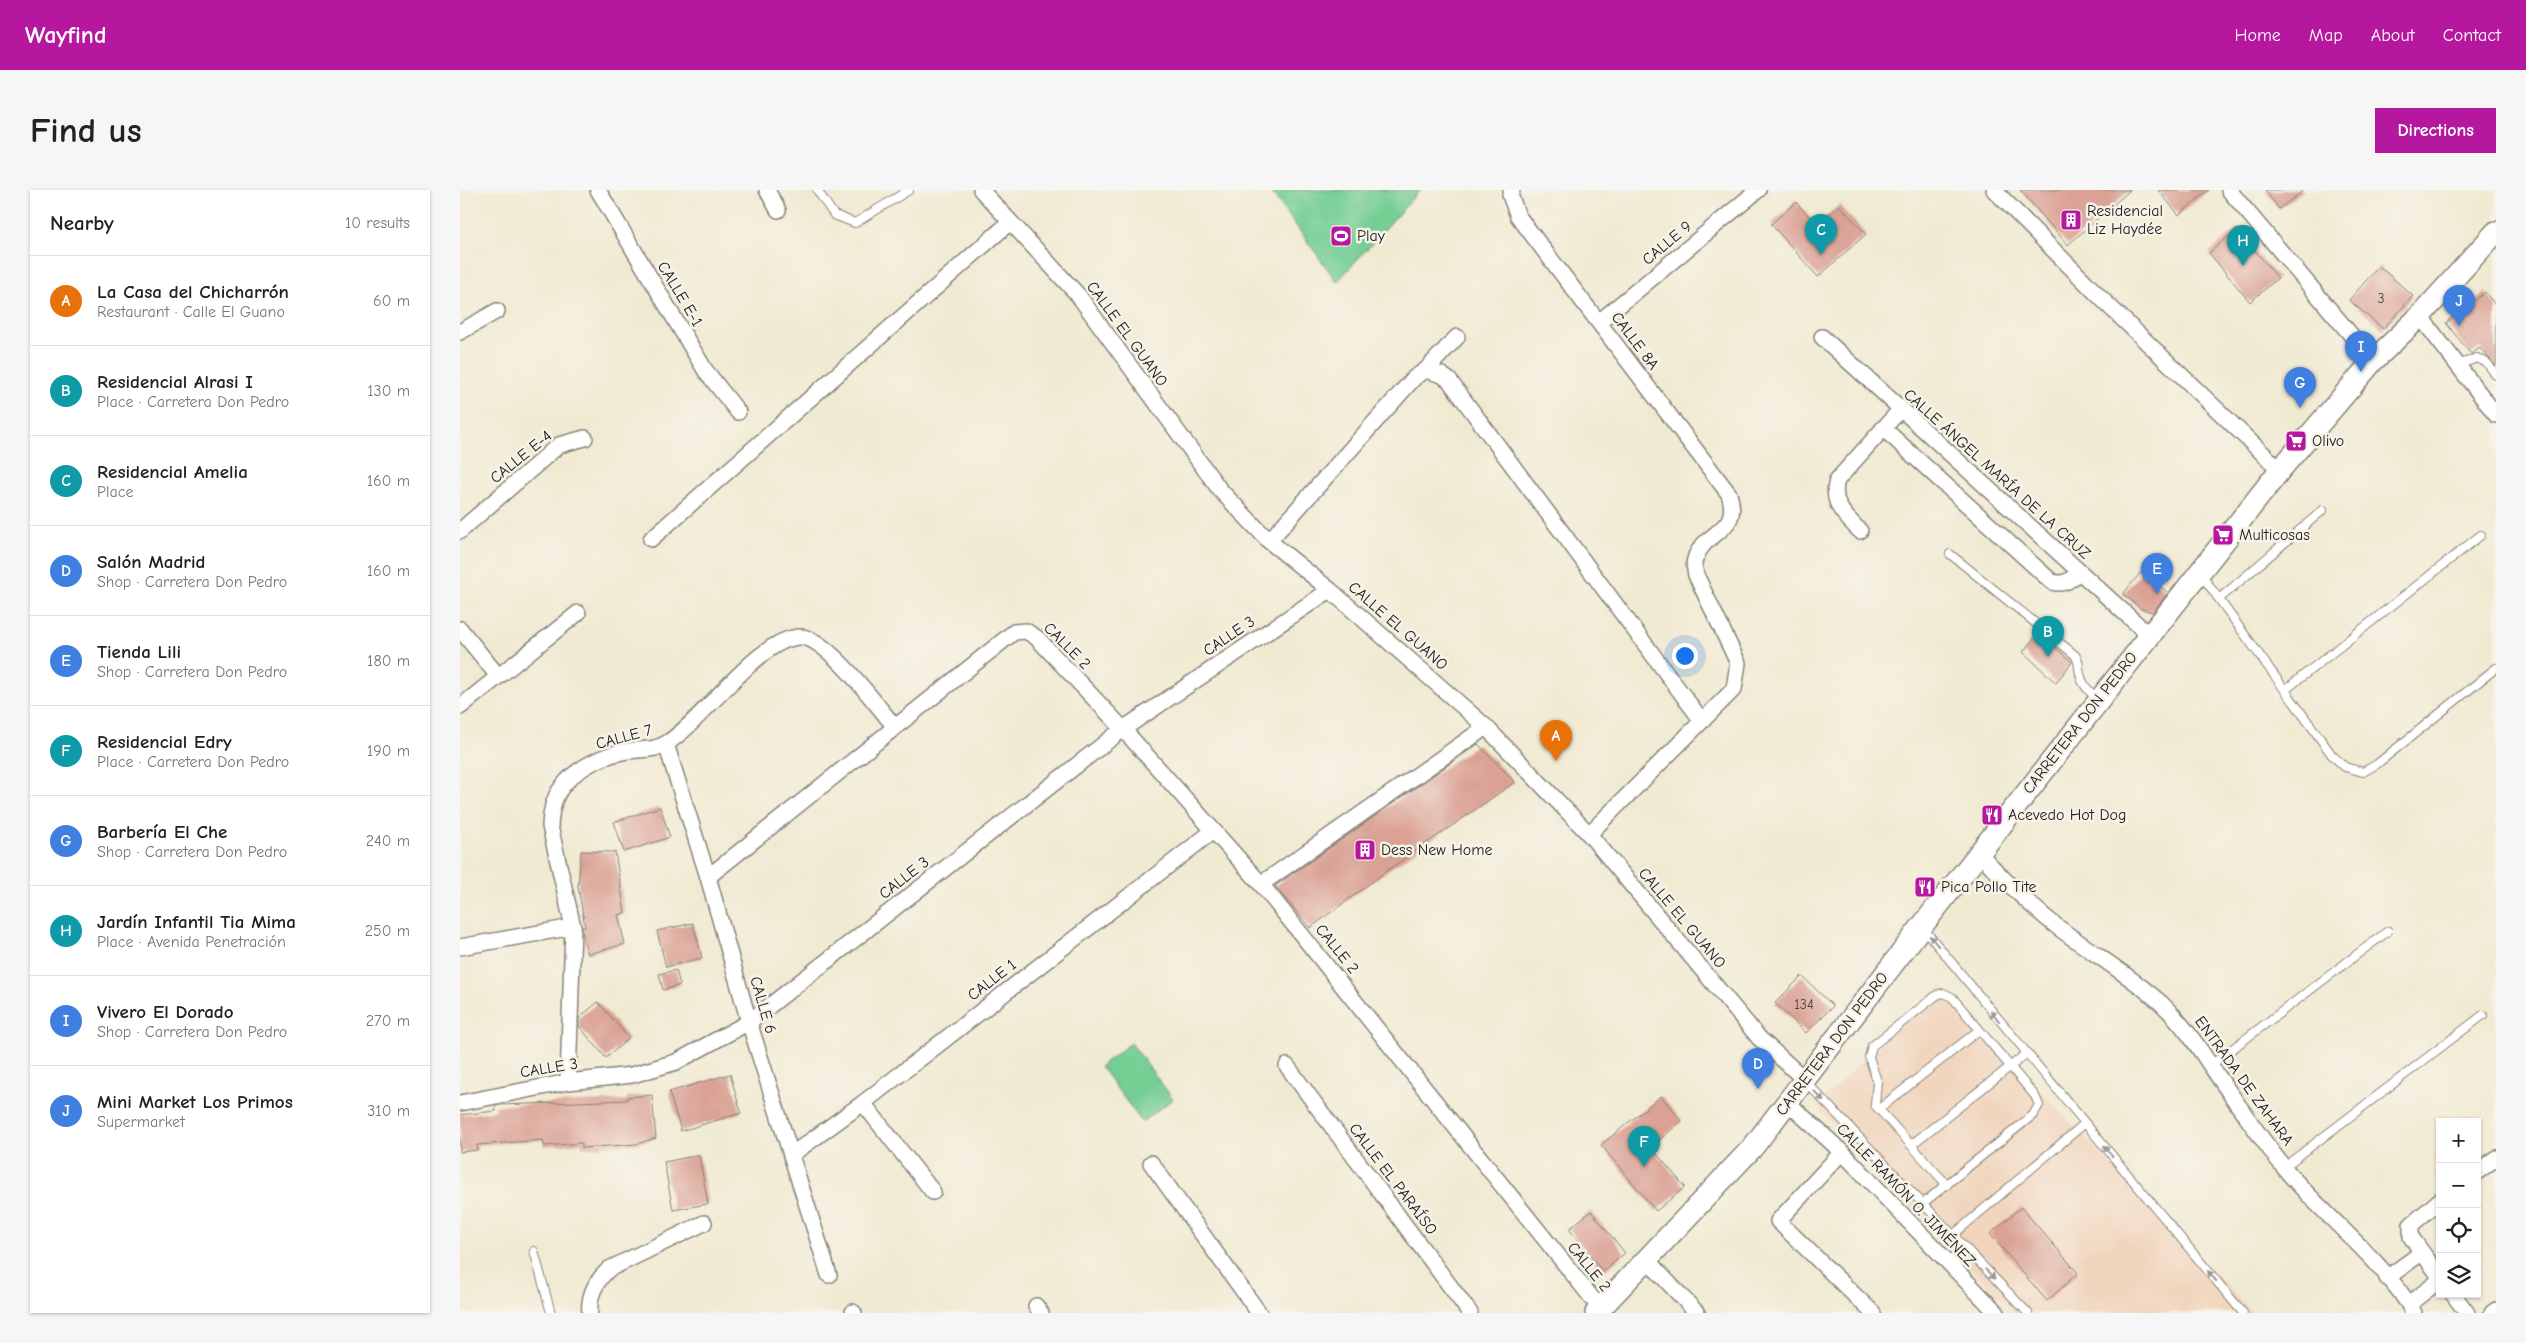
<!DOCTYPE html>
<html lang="en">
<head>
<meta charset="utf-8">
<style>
	:root { --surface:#fff; --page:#f6f6f6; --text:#222; --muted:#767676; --line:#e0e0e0; --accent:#b5179e }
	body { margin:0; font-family:"Comic Neue",sans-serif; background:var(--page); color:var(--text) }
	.controls { position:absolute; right:15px; bottom:15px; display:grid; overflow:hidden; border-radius:0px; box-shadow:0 1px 4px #0004 }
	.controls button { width:45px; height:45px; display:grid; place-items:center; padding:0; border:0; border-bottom:1px solid var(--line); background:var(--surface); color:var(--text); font:25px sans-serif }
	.you { position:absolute; left:1224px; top:465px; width:18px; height:18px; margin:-12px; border:4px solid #fff; border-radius:50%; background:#1a73e8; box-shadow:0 0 0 8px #1a73e833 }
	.badge { display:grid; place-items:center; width:32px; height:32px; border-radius:50%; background:var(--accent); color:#fff; font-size:16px; font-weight:700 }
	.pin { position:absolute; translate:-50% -41px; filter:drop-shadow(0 1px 2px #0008) }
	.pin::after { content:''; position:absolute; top:26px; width:18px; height:15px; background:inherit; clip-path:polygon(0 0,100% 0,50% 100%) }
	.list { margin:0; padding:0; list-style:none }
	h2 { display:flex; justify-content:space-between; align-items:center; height:65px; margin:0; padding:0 20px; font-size:21px }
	h2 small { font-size:16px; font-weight:400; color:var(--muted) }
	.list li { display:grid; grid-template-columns:32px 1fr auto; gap:15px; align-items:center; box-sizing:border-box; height:90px; padding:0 20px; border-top:1px solid var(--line) }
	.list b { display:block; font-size:19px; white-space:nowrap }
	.list p { margin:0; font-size:16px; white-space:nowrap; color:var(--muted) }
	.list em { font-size:16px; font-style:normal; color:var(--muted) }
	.icon { flex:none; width:28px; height:28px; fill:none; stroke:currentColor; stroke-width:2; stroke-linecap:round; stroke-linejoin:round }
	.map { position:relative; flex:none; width:2036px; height:1123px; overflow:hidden; border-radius:0px }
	header { display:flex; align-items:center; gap:30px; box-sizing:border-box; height:70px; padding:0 25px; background:var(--accent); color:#fff }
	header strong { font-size:24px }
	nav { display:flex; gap:28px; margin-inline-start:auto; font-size:18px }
	.intro { display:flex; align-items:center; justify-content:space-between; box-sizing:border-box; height:120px; padding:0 30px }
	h1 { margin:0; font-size:35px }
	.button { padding:12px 22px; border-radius:0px; background:var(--accent); color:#fff; font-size:18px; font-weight:700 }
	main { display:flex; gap:30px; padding:0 30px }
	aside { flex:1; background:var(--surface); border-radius:0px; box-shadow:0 1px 4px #0004 }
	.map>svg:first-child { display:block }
</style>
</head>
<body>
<header>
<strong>Wayfind</strong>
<nav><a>Home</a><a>Map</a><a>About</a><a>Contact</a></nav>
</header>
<div class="intro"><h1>Find us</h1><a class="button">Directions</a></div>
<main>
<aside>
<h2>Nearby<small>10 results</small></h2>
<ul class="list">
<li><span class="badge" style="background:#e8710a">A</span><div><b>La Casa del Chicharrón</b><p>Restaurant · Calle El Guano</p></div><em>60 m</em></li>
<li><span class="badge" style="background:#0f9aa8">B</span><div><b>Residencial Alrasi I</b><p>Place · Carretera Don Pedro</p></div><em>130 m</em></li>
<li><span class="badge" style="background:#0f9aa8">C</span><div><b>Residencial Amelia</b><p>Place</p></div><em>160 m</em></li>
<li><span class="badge" style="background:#3f7fe0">D</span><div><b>Salón Madrid</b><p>Shop · Carretera Don Pedro</p></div><em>160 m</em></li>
<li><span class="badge" style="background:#3f7fe0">E</span><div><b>Tienda Lili</b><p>Shop · Carretera Don Pedro</p></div><em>180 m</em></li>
<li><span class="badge" style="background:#0f9aa8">F</span><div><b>Residencial Edry</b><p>Place · Carretera Don Pedro</p></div><em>190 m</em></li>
<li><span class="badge" style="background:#3f7fe0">G</span><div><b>Barbería El Che</b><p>Shop · Carretera Don Pedro</p></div><em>240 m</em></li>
<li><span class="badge" style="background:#0f9aa8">H</span><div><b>Jardín Infantil Tia Mima</b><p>Place · Avenida Penetración</p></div><em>250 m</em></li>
<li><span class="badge" style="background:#3f7fe0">I</span><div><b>Vivero El Dorado</b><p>Shop · Carretera Don Pedro</p></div><em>270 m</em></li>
<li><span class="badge" style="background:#3f7fe0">J</span><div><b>Mini Market Los Primos</b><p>Supermarket</p></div><em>310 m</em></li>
</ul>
</aside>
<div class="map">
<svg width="2036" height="1123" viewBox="0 0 2036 1123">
	<rect width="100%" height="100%" fill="#f7f3e8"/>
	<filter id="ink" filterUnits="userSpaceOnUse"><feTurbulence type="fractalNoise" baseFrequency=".02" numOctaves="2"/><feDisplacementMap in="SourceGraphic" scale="10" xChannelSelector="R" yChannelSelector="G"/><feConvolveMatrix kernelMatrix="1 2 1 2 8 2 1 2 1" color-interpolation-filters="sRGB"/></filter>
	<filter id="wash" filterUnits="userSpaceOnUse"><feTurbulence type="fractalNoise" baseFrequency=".0096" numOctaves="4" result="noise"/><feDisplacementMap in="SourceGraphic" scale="20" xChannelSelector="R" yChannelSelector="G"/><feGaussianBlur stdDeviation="1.12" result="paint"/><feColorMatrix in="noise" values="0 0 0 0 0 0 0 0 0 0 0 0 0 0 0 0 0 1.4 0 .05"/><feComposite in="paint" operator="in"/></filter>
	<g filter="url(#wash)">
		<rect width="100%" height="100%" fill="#f1ead3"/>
		<!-- built -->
		<polygon fill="#f1d5bd" points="1481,797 1793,1123 1554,1123 1356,916"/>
		<!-- green -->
		<g fill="#74ce94" stroke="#487558">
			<polygon points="810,0 960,0 877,92"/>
			<polygon points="671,853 713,909 682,932 640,876"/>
		</g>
		<g id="blocks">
			<!-- building -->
			<g fill="#daa194">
				<polygon points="1560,0 1670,0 1608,55"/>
				<polygon points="1698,0 1749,0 1719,25"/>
				<polygon points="1805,0 1844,0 1819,19"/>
				<polygon points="1336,12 1357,35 1379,15 1406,44 1358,87 1311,34"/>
				<polygon points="1777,39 1818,88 1790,112 1749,63"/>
				<polygon points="1919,76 1953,106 1923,139 1889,110"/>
				<polygon points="2025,102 2036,116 2036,176 2020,158 2011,164 1986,133"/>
				<polygon points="1682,381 1708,403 1693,422 1681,419 1663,404"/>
				<polygon points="1578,443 1612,472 1596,493 1563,462"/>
				<polygon points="1018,554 1055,592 928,680 850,738 815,696"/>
				<polygon points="200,617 210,647 164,662 154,632"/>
				<polygon points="121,661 155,662 165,723 158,725 165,754 128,764 122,742 122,737 125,737 118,696"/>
				<polygon points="233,733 242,768 206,777 197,741"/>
				<polygon points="216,780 220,795 203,800 199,784"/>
				<polygon points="1342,786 1373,816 1346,843 1315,813"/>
				<polygon points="138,812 169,848 146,868 119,836 119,828"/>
				<polygon points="270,884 281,923 221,941 209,902"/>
				<polygon points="192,905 196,948 177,954 122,958 122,953 84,956 83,950 17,955 18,960 0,962 0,925 36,921 35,916 41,915 167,910 167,907"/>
				<polygon points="1201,906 1222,931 1191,957 1225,997 1196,1021 1141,955"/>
				<polygon points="239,965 248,1014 213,1020 204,972"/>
				<polygon points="1561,1017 1618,1083 1587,1111 1530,1044"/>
				<polygon points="1131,1021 1165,1063 1143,1082 1109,1039"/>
			</g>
		</g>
	</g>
	<g filter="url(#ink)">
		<use href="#blocks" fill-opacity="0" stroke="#868378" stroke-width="1"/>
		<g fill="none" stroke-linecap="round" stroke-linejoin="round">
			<!-- lane casing -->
			<g stroke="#868378" stroke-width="10">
				<g id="lane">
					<polyline points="357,0 374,25 395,33 449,0"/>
					<polyline points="1998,175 2017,168 2027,173 2036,185"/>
					<path d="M1490 364 1615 465C1620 472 1618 475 1620 484 1622 495 1630 502 1638 510"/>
					<polyline points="1740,383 1872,565 1885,577 1903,582 1917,574 2036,478"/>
					<polyline points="1759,409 1863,320"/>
					<polyline points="1825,500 2021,345"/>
					<polyline points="1463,738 1783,1123"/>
					<polyline points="1751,875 1928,741"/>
					<polyline points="1346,892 1568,1123"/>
					<polyline points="1419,919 1519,840"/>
					<polyline points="1451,955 1566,864"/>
					<polyline points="1824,977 2023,825"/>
					<polyline points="1462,1014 1573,925 1579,915 1575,906 1492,807 1483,803 1477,805 1412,856 1409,867 1417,891 1415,915 1487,995"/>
					<polyline points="1493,1045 1624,934"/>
					<polyline points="74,1061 91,1123"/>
				</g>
			</g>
			<!-- street casing -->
			<g stroke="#868378" stroke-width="18">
				<g id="street">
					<polyline points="138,0 245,180 278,222"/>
					<polyline points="307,0 318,20"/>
					<polyline points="521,0 618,105 760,300 809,351 870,400 1026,537 1129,644 1299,848 1344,889"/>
					<path d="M1052 0 1050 5 1058 26 1269 304C1282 343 1244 340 1235 369 1233 373 1235 380 1236 385L1278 473 1274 499 1129 644"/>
					<polyline points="1534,0 1649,116 1820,280"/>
					<polyline points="1769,0 1913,171"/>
					<polyline points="1960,126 2036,225"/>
					<polyline points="1139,132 1298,0"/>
					<polyline points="0,142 37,121"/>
					<polyline points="1362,147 1689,445"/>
					<polyline points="966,180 982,185 989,190 1242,531"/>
					<path d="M1423 238 1592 392C1604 395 1610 391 1619 382"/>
					<polyline points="0,341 99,255 125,248"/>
					<path d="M1400 341C1385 326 1370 313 1377 290L1440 220"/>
					<polyline points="191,349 550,32"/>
					<polyline points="809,351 954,188 966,180 997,147"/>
					<polyline points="0,439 38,486"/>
					<polyline points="0,517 118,423"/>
					<polyline points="206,554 248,687 289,832 369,1085"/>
					<path d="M1519 663C1543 689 1567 713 1595 735 1630 762 1669 784 1702 814 1723 834 1737 855 1753 879 1777 913 1800 948 1826 980 1866 1029 1922 1068 1954 1123"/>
					<polyline points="248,687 554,442 566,441 577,448 663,539 801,694 1140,1118"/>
					<polyline points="801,694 1026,537"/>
					<polyline points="0,757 113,737"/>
					<polyline points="827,876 1010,1123"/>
					<path d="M108 892 113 737 90 636C91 619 94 604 107 591 121 576 146 564 167 561 180 559 195 561 207 553 242 532 300 446 341 447 368 448 417 516 435 537"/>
					<polyline points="0,913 108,892 172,885 216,872 289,832 663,539 870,400"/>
					<polyline points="403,913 473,1002"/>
					<polyline points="1328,913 1382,962 1537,1123"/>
					<polyline points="1382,962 1318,1031 1413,1123"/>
					<polyline points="331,965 403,913 753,641"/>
					<polyline points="691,973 799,1123"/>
					<polyline points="2017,982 2036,968"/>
					<polyline points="1980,1010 1951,1035 1951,1047 1980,1087"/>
					<polyline points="1187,1070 1237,1123"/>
					<polyline points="1927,1088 1961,1063"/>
					<polyline points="1993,1104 2007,1123"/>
					<polyline points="1949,1114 1980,1090"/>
					<polyline points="576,1116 581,1123"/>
					<polyline points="393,1122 394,1123"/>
					<path d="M130 1123C128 1105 136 1091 149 1079L244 1033"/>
					<polyline points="2032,1123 2036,1120"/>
				</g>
			</g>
			<!-- secondary casing -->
			<g stroke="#868378" stroke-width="24">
				<polyline id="secondary" points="1136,1123 1293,957 1462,736 1820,280 1913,171 1960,126 2036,42"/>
			</g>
			<!-- lane -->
			<use href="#lane" stroke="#fff" stroke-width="8"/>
			<!-- street -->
			<use href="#street" stroke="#fff" stroke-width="15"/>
			<!-- secondary -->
			<use href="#secondary" stroke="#fff" stroke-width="21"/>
		</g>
		<!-- one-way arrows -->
		<defs><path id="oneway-solid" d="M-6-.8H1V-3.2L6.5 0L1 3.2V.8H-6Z" transform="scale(1.25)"/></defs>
		<g fill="#999">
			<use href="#oneway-solid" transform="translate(1474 751) rotate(-130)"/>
			<use href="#oneway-solid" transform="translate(1535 826) rotate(-129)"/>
			<use href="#oneway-solid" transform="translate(1359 906) rotate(46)"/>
			<use href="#oneway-solid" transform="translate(1648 961) rotate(-130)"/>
			<use href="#oneway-solid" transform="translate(1530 1084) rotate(46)"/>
			<use href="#oneway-solid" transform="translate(1752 1086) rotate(-130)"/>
		</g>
	</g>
	<!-- icons -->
	<defs>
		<g id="building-square" transform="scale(1.125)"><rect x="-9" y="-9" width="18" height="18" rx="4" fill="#b5179e" stroke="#f7f3e8"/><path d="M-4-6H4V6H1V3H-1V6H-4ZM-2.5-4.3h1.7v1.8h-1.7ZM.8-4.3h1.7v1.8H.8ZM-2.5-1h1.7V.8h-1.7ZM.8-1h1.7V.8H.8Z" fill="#fff"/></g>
		<g id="stadium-square" transform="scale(1.125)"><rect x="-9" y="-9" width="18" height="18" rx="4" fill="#b5179e" stroke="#f7f3e8"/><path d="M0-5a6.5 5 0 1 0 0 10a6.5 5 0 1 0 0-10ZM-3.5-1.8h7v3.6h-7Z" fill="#fff"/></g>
		<g id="supermarket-square" transform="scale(1.125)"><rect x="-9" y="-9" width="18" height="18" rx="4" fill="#b5179e" stroke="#f7f3e8"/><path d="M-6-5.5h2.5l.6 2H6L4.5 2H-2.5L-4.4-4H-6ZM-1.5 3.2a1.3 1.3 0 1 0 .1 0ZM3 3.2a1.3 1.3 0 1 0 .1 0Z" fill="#fff"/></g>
		<g id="restaurant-square" transform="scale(1.125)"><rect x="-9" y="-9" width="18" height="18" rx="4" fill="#b5179e" stroke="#f7f3e8"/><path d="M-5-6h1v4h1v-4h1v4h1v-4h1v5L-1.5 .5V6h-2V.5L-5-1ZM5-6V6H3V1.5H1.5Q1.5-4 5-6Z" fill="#fff"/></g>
	</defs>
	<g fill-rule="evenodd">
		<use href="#building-square" x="1611" y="30"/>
		<use href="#stadium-square" x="881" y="46"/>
		<use href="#supermarket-square" x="1836" y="251"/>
		<use href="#supermarket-square" x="1763" y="345"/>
		<use href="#restaurant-square" x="1532" y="625"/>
		<use href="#building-square" x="905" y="660"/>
		<use href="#restaurant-square" x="1465" y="697"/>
	</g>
	<g text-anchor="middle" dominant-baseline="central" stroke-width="5" stroke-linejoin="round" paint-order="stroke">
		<!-- number labels -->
		<g font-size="14" fill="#4c3d3a">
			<text x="1921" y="108">3</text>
			<text x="1344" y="814">134</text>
		</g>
		<!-- poi labels -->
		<g font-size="16" fill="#1c1c1c" stroke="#f7f3e8" text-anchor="start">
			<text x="1627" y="21">Residencial<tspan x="1627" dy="18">Liz Haydée</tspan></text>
			<text x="897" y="46">Play</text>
			<text x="1852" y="251">Olivo</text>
			<text x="1779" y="345">Multicosas</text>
			<text x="1548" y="625">Acevedo Hot Dog</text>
			<text x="921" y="660">Dess New Home</text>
			<text x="1481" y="697">Pica Pollo Tite</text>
		</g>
		<!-- street labels -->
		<g font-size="16" fill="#1c1c1c" stroke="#f7f3e8">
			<text transform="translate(1207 53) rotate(-40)">CALLE 9</text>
			<text transform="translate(220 104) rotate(59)">CALLE E-1</text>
			<text transform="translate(667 144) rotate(54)">CALLE EL GUANO</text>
			<text transform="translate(1175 151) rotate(53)">CALLE 8A</text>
			<text transform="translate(61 267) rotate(-39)">CALLE E-4</text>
			<text transform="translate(1537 284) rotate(42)">CALLE ÁNGEL MARÍA DE LA CRUZ</text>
			<text transform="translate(938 436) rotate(41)">CALLE EL GUANO</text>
			<text transform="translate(769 446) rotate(-34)">CALLE 3</text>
			<text transform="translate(607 456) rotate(45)">CALLE 2</text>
			<text transform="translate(1620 533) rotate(-52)">CARRETERA DON PEDRO</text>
			<text transform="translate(164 547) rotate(-15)">CALLE 7</text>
			<text transform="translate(444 688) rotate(-38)">CALLE 3</text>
			<text transform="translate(1222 728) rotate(50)">CALLE EL GUANO</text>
			<text transform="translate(877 759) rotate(51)">CALLE 2</text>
			<text transform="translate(532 790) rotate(-38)">CALLE 1</text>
			<text transform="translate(303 815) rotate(74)">CALLE 6</text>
			<text transform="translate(1372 854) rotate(-53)">CARRETERA DON PEDRO</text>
			<text transform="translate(89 878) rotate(-9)">CALLE 3</text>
			<text transform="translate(1784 891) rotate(54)">ENTRADA DE ZAHARA</text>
			<text transform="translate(933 989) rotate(53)">CALLE EL PARAÍSO</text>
			<text transform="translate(1446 1005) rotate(46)">CALLE RAMÓN O. JIMÉNEZ</text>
			<text transform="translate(1129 1077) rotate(51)">CALLE 2</text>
		</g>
	</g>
</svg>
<div class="controls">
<button>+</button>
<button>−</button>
<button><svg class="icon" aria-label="locate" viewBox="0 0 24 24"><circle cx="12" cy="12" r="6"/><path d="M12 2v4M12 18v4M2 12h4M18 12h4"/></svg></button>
<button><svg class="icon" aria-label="layers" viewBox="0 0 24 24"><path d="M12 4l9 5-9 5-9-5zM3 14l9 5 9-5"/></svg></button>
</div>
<div class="you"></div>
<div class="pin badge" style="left:1096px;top:571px;background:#e8710a">A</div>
<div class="pin badge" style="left:1588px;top:467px;background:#0f9aa8">B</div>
<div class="pin badge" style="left:1361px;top:65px;background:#0f9aa8">C</div>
<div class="pin badge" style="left:1298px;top:899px;background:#3f7fe0">D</div>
<div class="pin badge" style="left:1697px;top:404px;background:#3f7fe0">E</div>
<div class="pin badge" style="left:1184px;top:977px;background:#0f9aa8">F</div>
<div class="pin badge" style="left:1840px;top:218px;background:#3f7fe0">G</div>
<div class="pin badge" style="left:1783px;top:76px;background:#0f9aa8">H</div>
<div class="pin badge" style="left:1901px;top:182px;background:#3f7fe0">I</div>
<div class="pin badge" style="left:1999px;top:136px;background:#3f7fe0">J</div>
</div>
</main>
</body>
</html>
